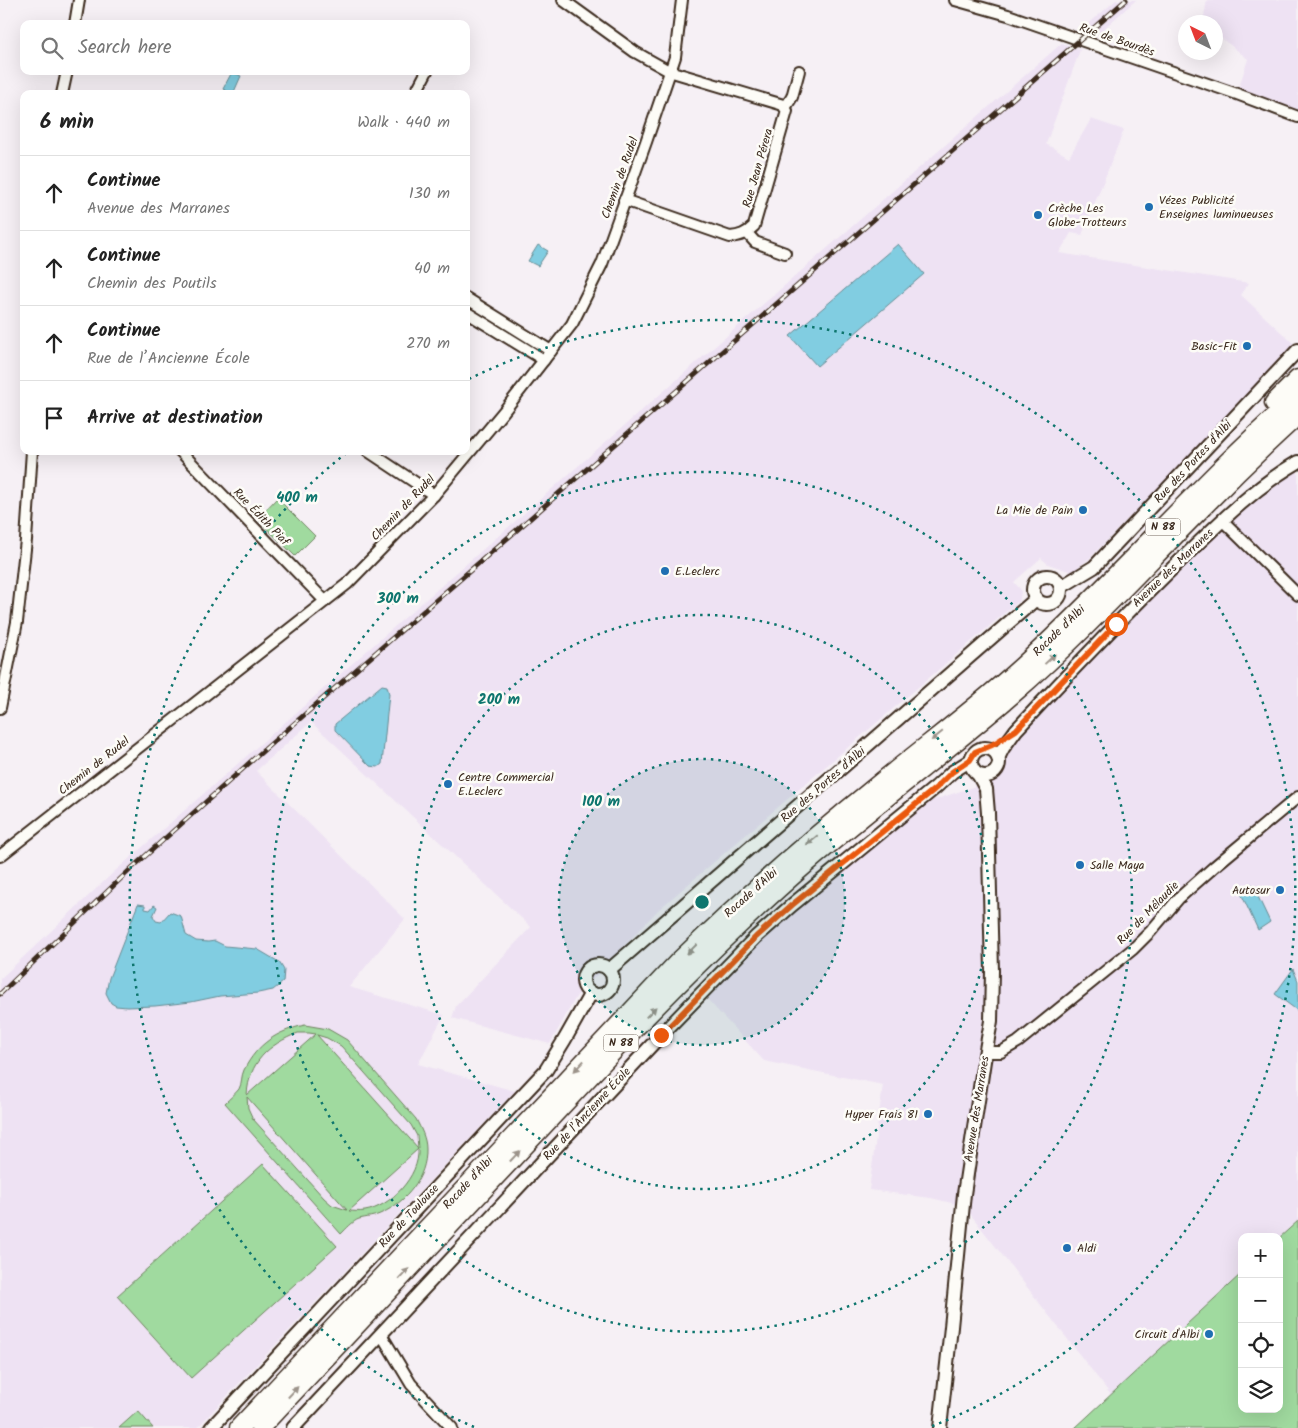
<!DOCTYPE html>
<html lang="en">
<head>
<meta charset="utf-8">
<style>
	:root { --surface:#fff; --page:#f2f2f2; --text:#222; --muted:#767676; --line:#e0e0e0 }
	body { margin:0; font-family:Kalam,sans-serif; background:var(--page); color:var(--text) }
	.controls { position:absolute; right:15px; bottom:15px; display:grid; overflow:hidden; border-radius:10px; box-shadow:0 5px 20px #0002 }
	.controls button { width:45px; height:45px; display:grid; place-items:center; padding:0; border:0; border-bottom:1px solid var(--line); background:var(--surface); color:var(--text); font:25px sans-serif }
	.compass { position:absolute; left:1178px; top:15px; width:45px; height:45px; border-radius:50%; background:var(--surface); box-shadow:0 5px 20px #0002; rotate:318deg }
	.stop { position:absolute; width:15px; height:15px; margin:-11px; border:4px solid #ea580c; border-radius:50%; background:#fff }
	.stop.end { background:#ea580c; border-color:#fff; box-shadow:0 1px 5px #0008 }
	.list { margin:0; padding:0; list-style:none }
	h2 { display:flex; justify-content:space-between; align-items:center; height:65px; margin:0; padding:0 20px; font-size:21px }
	h2 small { font-size:16px; font-weight:400; color:var(--muted) }
	.list li { display:grid; grid-template-columns:32px 1fr auto; gap:15px; align-items:center; box-sizing:border-box; height:75px; padding:0 20px; border-top:1px solid var(--line) }
	.list b { display:block; font-size:19px; white-space:nowrap }
	.list p { margin:0; font-size:16px; white-space:nowrap; color:var(--muted) }
	.list em { font-size:16px; font-style:normal; color:var(--muted) }
	.icon { flex:none; width:28px; height:28px; fill:none; stroke:currentColor; stroke-width:2; stroke-linecap:round; stroke-linejoin:round }
	.map { position:relative; flex:none; width:1298px; height:1428px; overflow:hidden }
	.search { position:absolute; background:var(--surface); box-shadow:0 5px 20px #0002; left:20px; top:20px; width:450px; height:55px; display:flex; align-items:center; gap:12px; box-sizing:border-box; padding:0 18px; border-radius:10px; color:var(--muted); font-size:19px }
	.panel { position:absolute; background:var(--surface); box-shadow:0 5px 20px #0002; left:20px; top:90px; width:450px; height:365px; border-radius:10px }
	.map>svg:first-child { display:block }
</style>
</head>
<body>
<div class="map">
<svg width="1298" height="1428" viewBox="0 0 1298 1428">
	<rect width="100%" height="100%" fill="#f6f0f5"/>
	<filter id="ink" filterUnits="userSpaceOnUse"><feTurbulence type="fractalNoise" baseFrequency=".02" numOctaves="2"/><feDisplacementMap in="SourceGraphic" scale="10" xChannelSelector="R" yChannelSelector="G"/><feConvolveMatrix kernelMatrix="1 2 1 2 8 2 1 2 1" color-interpolation-filters="sRGB"/></filter>
	<g filter="url(#ink)">
		<!-- built -->
		<g fill="#eee2f3">
			<polygon points="1116,0 1136,0 1092,39 1078,33"/>
			<polygon points="1207,0 1298,0 1298,118 1239,87 1248,59 1216,34 1216,22 1203,22"/>
			<polygon points="1062,43 1080,50 1046,144 1069,157 1091,119 1124,130 1082,235 1071,233 1059,253 1249,283 1241,295 1296,346 1089,559 1072,572 1048,564 1041,558 1014,582 1021,590 1020,600 658,910 576,997 550,1044 452,1018 456,1006 531,927 311,722 256,771 405,919 349,987 444,1015 418,1064 515,1091 197,1428 0,1428 0,979 114,872"/>
			<polygon points="1298,467 1298,1221 1279,1238 1279,1237 1242,1237 1242,1273 1111,1395 964,1206 931,1198 869,1190 883,1085 764,1061 707,999 783,920 919,805 979,785 1007,748 1048,701 1242,507"/>
		</g>
		<!-- green -->
		<g fill="#a0da9f" stroke="#6e825e" fill-rule="evenodd">
			<polygon points="277,498 315,536 295,556 257,519"/>
			<path d="M305 1025 328 1029 347 1040 416 1119C421 1129 426 1138 426 1149 427 1177 406 1202 382 1213 374 1217 367 1217 359 1219 353 1221 346 1229 341 1234L225 1103C229 1099 235 1094 239 1089 242 1084 241 1076 244 1070 257 1044 277 1031 305 1025ZM298 1033H309L316 1034 247 1095C249 1062 268 1045 298 1033ZM317 1035 327 1038 341 1046 411 1125 417 1136 418 1148ZM247 1097 347 1210 332 1205 324 1198 253 1119 248 1108ZM418 1149C420 1176 390 1207 365 1211 359 1212 354 1211 349 1211Z"/>
			<polygon points="263,1164 337,1246 191,1378 117,1296"/>
			<polygon points="1298,1221 1298,1428 1075,1428 1242,1273 1242,1409 1279,1409 1279,1238"/>
			<polygon points="138,1411 153,1428 119,1428"/>
		</g>
		<!-- water -->
		<g fill="#81cde1" stroke="#658c93">
			<polygon points="232,72 241,76 233,94 223,89"/>
			<polygon points="898,244 924,274 817,366 790,336"/>
			<polygon points="538,245 548,251 538,266 528,261"/>
			<polygon points="382,685 387,686 389,694 382,764 378,767 370,766 335,730 335,724"/>
			<polygon points="1252,884 1270,922 1258,930 1239,889"/>
			<polygon points="138,904 145,905 145,909 150,910 154,905 157,907 153,916 156,921 161,922 170,912 181,916 186,935 196,941 208,942 215,941 225,946 257,949 279,962 284,970 283,982 273,990 258,993 220,996 191,1002 155,1006 127,1007 116,1006 111,1003 106,993 109,978"/>
			<polygon points="1293,969 1298,981 1298,1011 1275,994"/>
		</g>
		<g fill="none" stroke-linecap="round" stroke-linejoin="round">
			<!-- minor casing -->
			<g stroke="#3b2a1e" stroke-width="14">
				<g id="minor">
					<path d="M563 0 635 52 669 71 780 104 783 105 787 111 754 226C746 234 740 236 730 237L624 200"/>
					<polyline points="955,0 1008,15 1237,94 1298,117"/>
					<polyline points="75,24 79,0"/>
					<polyline points="62,94 67,71"/>
					<polyline points="415,94 427,71"/>
					<polyline points="785,108 792,97 799,71"/>
					<polyline points="747,233 755,242 785,253"/>
					<polyline points="466,298 551,351"/>
					<polyline points="466,312 544,360"/>
					<polyline points="180,451 325,601"/>
					<polyline points="368,451 434,495"/>
					<polyline points="1222,520 1298,595"/>
					<polyline points="0,708 17,622 26,540 32,451"/>
					<polyline points="0,856 347,584 434,495 504,411 572,324 602,264 646,142 675,57 682,0"/>
					<polyline points="986,1052 1001,1052 1018,1042 1133,949 1151,931 1179,898 1215,866 1298,797"/>
					<polyline points="381,1334 411,1384 452,1428"/>
				</g>
			</g>
			<!-- tertiary casing -->
			<g stroke="#3b2a1e" stroke-width="16">
				<g id="tertiary">
					<circle cx="1047" cy="590" r="14"/>
					<polyline points="1061,587 1094,567 1298,350"/>
					<circle cx="985" cy="762" r="14"/>
					<path d="M998 758 1003 748 1016 730C1071 671 1126 613 1184 557 1220 522 1255 487 1298 462"/>
					<circle cx="598" cy="980" r="15"/>
					<polyline points="609,970 1036,599"/>
					<polyline points="211,1428 546,1070 565,1039 591,993"/>
					<polyline points="293,1428 661,1035 756,937 792,905 936,787 952,772 971,760"/>
					<polyline points="940,1428 951,1327 964,1194 984,1061 991,1021 992,971 988,813 986,789 979,776"/>
				</g>
			</g>
			<!-- trunk casing -->
			<g stroke="#3b2a1e" stroke-width="21">
				<g id="trunk">
					<polyline points="1274,403 1298,379"/>
					<path d="M239 1428 678 962C741 901 806 843 874 788 926 745 981 705 1030 659 1122 574 1204 479 1298 396"/>
					<path d="M260 1428 633 1030C689 972 746 916 807 863 875 804 947 751 1015 692 1081 635 1141 569 1203 507 1234 475 1265 445 1298 415"/>
				</g>
			</g>
			<!-- minor -->
			<use href="#minor" stroke="#fdfcf7" stroke-width="10"/>
			<!-- tertiary -->
			<use href="#tertiary" stroke="#fdfcf7" stroke-width="12"/>
			<!-- trunk -->
			<use href="#trunk" stroke="#fdfcf7" stroke-width="18"/>
			<!-- rail casing -->
			<g stroke="#3b2a1e" stroke-width="5">
				<polyline id="rail" points="0,994 133,867 265,749 1126,0"/>
			</g>
			<!-- rail -->
			<use href="#rail" stroke="#fdfcf7" stroke-width="3" stroke-dasharray="9" stroke-linecap="butt"/>
		</g>
		<!-- one-way arrows -->
		<defs><path id="oneway-solid" d="M-6-.8H1V-3.2L6.5 0L1 3.2V.8H-6Z" transform="scale(1.25)"/></defs>
		<g fill="#9c938a">
			<use href="#oneway-solid" transform="translate(1050 659) rotate(-43)"/>
			<use href="#oneway-solid" transform="translate(937 736) rotate(141)"/>
			<use href="#oneway-solid" transform="translate(812 840) rotate(140)"/>
			<use href="#oneway-solid" transform="translate(692 949) rotate(136)"/>
			<use href="#oneway-solid" transform="translate(651 1012) rotate(-46)"/>
			<use href="#oneway-solid" transform="translate(579 1066) rotate(133)"/>
			<use href="#oneway-solid" transform="translate(515 1156) rotate(-47)"/>
			<use href="#oneway-solid" transform="translate(404 1274) rotate(-47)"/>
			<use href="#oneway-solid" transform="translate(293 1392) rotate(-47)"/>
		</g>
	</g>
	<g fill="none" stroke-linecap="round" stroke-linejoin="round" filter="url(#ink)">
		<!-- route -->
		<polyline stroke="#ea580c" stroke-width="6" points="661,1035 756,937 792,905 936,788 952,772 970,760 975,752 992,745 1016,730 1116,624"/>
	</g>
	<!-- distance rings -->
	<circle cx="702" cy="902" r="143" fill="#0f766e" fill-opacity=".12"/>
	<g fill="none" stroke="#0f766e" stroke-width="2.5" stroke-dasharray="2.5 5">
		<circle cx="702" cy="902" r="143"/>
		<circle cx="702" cy="902" r="287"/>
		<circle cx="702" cy="902" r="430"/>
		<path d="M474 1427A573 573 0 0 1 345 454M469 379A573 573 0 1 1 930 1427"/>
	</g>
	<!-- markers -->
	<g fill="#1f6fb2" stroke="#fdfcf7" stroke-width="2">
		<circle cx="1149" cy="207" r="5"/>
		<circle cx="1038" cy="215" r="5"/>
		<circle cx="1247" cy="346" r="5"/>
		<circle cx="1083" cy="510" r="5"/>
		<circle cx="665" cy="571" r="5"/>
		<circle cx="448" cy="784" r="5"/>
		<circle cx="1080" cy="865" r="5"/>
		<circle cx="1280" cy="890" r="5"/>
		<circle cx="928" cy="1114" r="5"/>
		<circle cx="1067" cy="1248" r="5"/>
		<circle cx="1209" cy="1334" r="5"/>
	</g>
	<g text-anchor="middle" dominant-baseline="central" stroke-width="5" stroke-linejoin="round" paint-order="stroke">
		<!-- shield labels -->
		<g fill="#fdfcf7" stroke="#75695f" stroke-width="1">
			<rect x="1145.5" y="518.5" width="35" height="17" rx="4"/>
			<rect x="603.5" y="1034.5" width="35" height="17" rx="4"/>
		</g>
		<g font-size="11" font-weight="bold" fill="#3b2a1e">
			<text x="1163" y="527">N 88</text>
			<text x="621" y="1043">N 88</text>
		</g>
		<!-- street labels -->
		<g font-size="12" fill="#3b2a1e" stroke="#fdfcf7">
			<text transform="translate(1117 40) rotate(19)">Rue de Bourdès</text>
			<text transform="translate(758 168) rotate(-74)">Rue Jean Pérera</text>
			<text transform="translate(620 178) rotate(-70)">Chemin de Rudel</text>
			<text transform="translate(1193 462) rotate(-47)">Rue des Portes d'Albi</text>
			<text transform="translate(403 508) rotate(-46)">Chemin de Rudel</text>
			<text transform="translate(261 517) rotate(46)">Rue Édith Piaf</text>
			<text transform="translate(1173 568) rotate(-44)">Avenue des Marranes</text>
			<text transform="translate(1059 631) rotate(-44)">Rocade d'Albi</text>
			<text transform="translate(94 766) rotate(-38)">Chemin de Rudel</text>
			<text transform="translate(823 785) rotate(-41)">Rue des Portes d'Albi</text>
			<text transform="translate(751 893) rotate(-42)">Rocade d'Albi</text>
			<text transform="translate(1148 913) rotate(-46)">Rue de Mélaudie</text>
			<text transform="translate(977 1109) rotate(-81)">Avenue des Marranes</text>
			<text transform="translate(587 1114) rotate(-47)">Rue de l’Ancienne École</text>
			<text transform="translate(468 1183) rotate(-47)">Rocade d'Albi</text>
			<text transform="translate(409 1216) rotate(-47)">Rue de Toulouse</text>
		</g>
		<!-- poi labels -->
		<g font-size="12" fill="#3b2a1e" stroke="#fdfcf7" text-anchor="start">
			<text x="1159" y="200">Vézes Publicité<tspan x="1159" dy="14">Enseignes luminueuses</tspan></text>
			<text x="1048" y="208">Crèche Les<tspan x="1048" dy="14">Globe-Trotteurs</tspan></text>
			<text x="1237" y="346" text-anchor="end">Basic-Fit</text>
			<text x="1073" y="510" text-anchor="end">La Mie de Pain</text>
			<text x="675" y="571">E.Leclerc</text>
			<text x="458" y="777">Centre Commercial<tspan x="458" dy="14">E.Leclerc</tspan></text>
			<text x="1090" y="865">Salle Maya</text>
			<text x="1270" y="890" text-anchor="end">Autosur</text>
			<text x="918" y="1114" text-anchor="end">Hyper Frais 81</text>
			<text x="1077" y="1248">Aldi</text>
			<text x="1199" y="1334" text-anchor="end">Circuit d'Albi</text>
		</g>
	</g>
	<circle cx="702" cy="902" r="8" fill="#0f766e" stroke="#fdfcf7" stroke-width="2.5"/>
	<g font-size="15" text-anchor="middle" font-weight="bold" fill="#0f766e" stroke="#fdfcf7" stroke-width="5" stroke-linejoin="round" paint-order="stroke">
		<text x="297" y="502">400 m</text>
		<text x="398" y="603">300 m</text>
		<text x="499" y="704">200 m</text>
		<text x="601" y="806">100 m</text>
	</g>
</svg>
<div class="controls">
<button>+</button>
<button>−</button>
<button><svg class="icon" aria-label="locate" viewBox="0 0 24 24"><circle cx="12" cy="12" r="6"/><path d="M12 2v4M12 18v4M2 12h4M18 12h4"/></svg></button>
<button><svg class="icon" aria-label="layers" viewBox="0 0 24 24"><path d="M12 4l9 5-9 5-9-5zM3 14l9 5 9-5"/></svg></button>
</div>
<svg class="compass" viewBox="-18 -18 36 36"><path d="M0-13l5 13h-10z" fill="#e53935"/><path d="M0 13l5-13h-10z" fill="#767676"/></svg>
<div class="stop" style="left:1116px;top:624px"></div>
<div class="stop end" style="left:661px;top:1035px"></div>
<div class="search"><svg class="icon" aria-label="search" viewBox="0 0 24 24"><circle cx="10" cy="10" r="6"/><path d="M15 15l6 6"/></svg>Search here</div>
<section class="panel">
<h2>6 min<small>Walk · 440 m</small></h2>
<ul class="list">
<li><svg class="icon" aria-label="ahead" viewBox="0 0 24 24"><path d="M12 20V5M6 11l6-6 6 6"/></svg><div><b>Continue</b><p>Avenue des Marranes</p></div><em>130 m</em></li>
<li><svg class="icon" aria-label="ahead" viewBox="0 0 24 24"><path d="M12 20V5M6 11l6-6 6 6"/></svg><div><b>Continue</b><p>Chemin des Poutils</p></div><em>40 m</em></li>
<li><svg class="icon" aria-label="ahead" viewBox="0 0 24 24"><path d="M12 20V5M6 11l6-6 6 6"/></svg><div><b>Continue</b><p>Rue de l’Ancienne École</p></div><em>270 m</em></li>
<li><svg class="icon" aria-label="arrive" viewBox="0 0 24 24"><path d="M6 21V4h12l-3 4 3 4H6"/></svg><div><b>Arrive at destination</b></div></li>
</ul>
</section>
</div>
</body>
</html>
